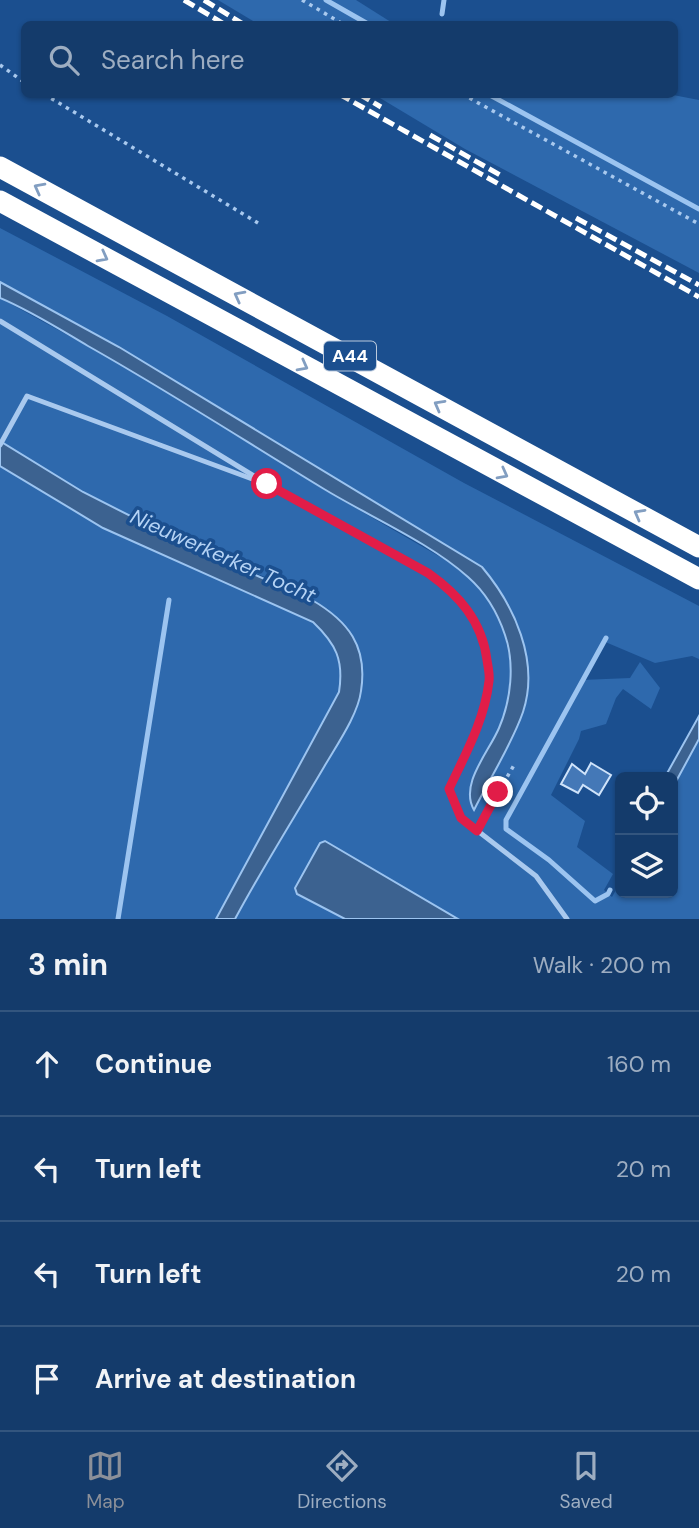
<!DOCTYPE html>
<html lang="en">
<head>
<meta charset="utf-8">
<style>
	:root { --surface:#143b6b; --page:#1d4271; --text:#f1f3f6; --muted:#9dadc1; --line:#33557e; --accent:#8c9099 }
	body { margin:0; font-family:"DM Sans",sans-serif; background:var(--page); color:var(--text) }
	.controls { position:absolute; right:21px; bottom:21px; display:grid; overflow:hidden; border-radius:10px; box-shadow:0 2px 5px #0004 }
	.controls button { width:63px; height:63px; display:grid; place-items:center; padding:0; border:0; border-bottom:2px solid var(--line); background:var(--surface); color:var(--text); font:35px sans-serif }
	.stop { position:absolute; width:21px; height:21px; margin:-16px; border:5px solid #e11d48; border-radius:50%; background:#fff }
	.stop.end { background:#e11d48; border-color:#fff; box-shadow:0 2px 7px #0008 }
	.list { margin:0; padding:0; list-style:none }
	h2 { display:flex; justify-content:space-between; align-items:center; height:91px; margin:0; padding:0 28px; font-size:30px }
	h2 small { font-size:23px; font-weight:400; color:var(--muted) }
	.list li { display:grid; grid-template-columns:46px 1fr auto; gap:21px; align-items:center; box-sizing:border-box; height:105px; padding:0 28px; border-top:2px solid var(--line) }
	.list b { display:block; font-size:26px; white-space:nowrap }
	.list em { font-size:23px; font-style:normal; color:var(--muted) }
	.icon { flex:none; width:38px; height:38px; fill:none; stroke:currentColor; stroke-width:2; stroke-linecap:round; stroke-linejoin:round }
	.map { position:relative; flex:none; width:699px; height:919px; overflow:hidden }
	.search { position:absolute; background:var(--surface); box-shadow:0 2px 5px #0004; left:21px; right:21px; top:21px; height:77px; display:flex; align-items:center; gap:18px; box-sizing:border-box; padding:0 24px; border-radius:10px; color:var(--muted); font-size:26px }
	.sheet { height:511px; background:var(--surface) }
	nav { display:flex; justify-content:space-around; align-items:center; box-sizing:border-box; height:98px; border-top:2px solid var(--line); background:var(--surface); font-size:19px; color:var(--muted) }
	nav a { display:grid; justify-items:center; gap:4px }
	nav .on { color:var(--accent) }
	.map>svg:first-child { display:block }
</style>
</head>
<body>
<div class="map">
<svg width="699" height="919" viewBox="0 0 699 919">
	<rect width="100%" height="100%" fill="#1b4f8f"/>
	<!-- green -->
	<g fill="#2e69ad">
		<polygon points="218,0 356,0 394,24 258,24"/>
		<polygon points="673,95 699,100 699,273 465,149 375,95"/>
		<polygon points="0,228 167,316 464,483 699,606 699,659 692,656 655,663 603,641 582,680 630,678 640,662 660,688 651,709 623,689 616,698 606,724 581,731 579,739 551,795 585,821 577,847 613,874 604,890 612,897 620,883 620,893 673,893 673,787 699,739 699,919 458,919 325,841 320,843 295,888 297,894 345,919 235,919 332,753 361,694 328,609 265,577 190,546 83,492 0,441 0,298 133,371 326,491 449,562 470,579 485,596 495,613 505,636 511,667 507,705 499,728 479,768 474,809 492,775 528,683 525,651 509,604 481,567 119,347 0,282"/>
		<path d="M0 466 103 528 313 622C336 644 344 660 339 692L216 919H0Z"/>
	</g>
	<!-- water -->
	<g fill="#3c6290" stroke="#9cc4f0" stroke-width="2">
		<path d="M0 282 119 347 482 567C514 605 540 661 523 712 512 744 489 780 474 810 459 784 489 752 499 728 511 700 515 664 505 635 498 614 485 592 468 577 429 542 370 517 324 489 245 441 168 391 88 346 59 329 31 311 0 298Z"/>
		<path d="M0 441 83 492 190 546 312 600C348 621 368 646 361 691 358 715 336 746 324 767 294 818 263 867 235 919H216L339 692C344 660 336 644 313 622L103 528 0 466Z"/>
		<polygon points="699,716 699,739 673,787 673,777 665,777"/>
		<polygon points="325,841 458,919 345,919 297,894 295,888 320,843"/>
	</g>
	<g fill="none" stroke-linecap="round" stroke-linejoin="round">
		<!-- stream -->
		<g stroke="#9cc4f0" stroke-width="5">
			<polyline points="326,0 368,24"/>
			<polyline points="442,14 444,0"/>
			<polyline points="488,94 699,209"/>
			<polyline points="606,638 506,820 506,829 549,860 595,901 608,894 610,890"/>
			<polyline points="118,919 169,600"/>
		</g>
	</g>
	<!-- building -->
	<polygon fill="#4478b7" stroke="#cfe3fa" stroke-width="2" points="591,763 611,775 599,795 583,785 578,793 561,784 572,764 585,774"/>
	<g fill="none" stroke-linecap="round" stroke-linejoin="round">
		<!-- path -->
		<g stroke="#a9c9ee" stroke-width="3.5" stroke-dasharray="3.5 5" stroke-linecap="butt">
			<polyline points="302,0 343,24"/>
			<polyline points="0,65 24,82"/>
			<polyline points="44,94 258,223"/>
			<polyline points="462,94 699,224"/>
			<polyline points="482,821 514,765"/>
		</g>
		<!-- lane -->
		<g stroke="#a9c9ee" stroke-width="5">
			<path d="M0 321 267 484 428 573C459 595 482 621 487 660 488 667 490 675 489 681 485 719 465 755 449 789L461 818 536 876 567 919"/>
			<polyline points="0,445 27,396 255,480"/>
		</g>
		<!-- highway -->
		<g stroke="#fff" stroke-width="21">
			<polyline points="0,167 699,547"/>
			<polyline points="0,201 699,579"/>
		</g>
		<!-- rail -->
		<g stroke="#fff" stroke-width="5" stroke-dasharray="12 5" stroke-linecap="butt">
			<polyline points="184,0 224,24"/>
			<polyline points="204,0 243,24"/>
			<polyline points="339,94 699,297"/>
			<polyline points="359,94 381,107"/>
			<polyline points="430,135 500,175"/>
			<polyline points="576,218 699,285"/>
		</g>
	</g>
	<!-- one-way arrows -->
	<defs><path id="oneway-chevron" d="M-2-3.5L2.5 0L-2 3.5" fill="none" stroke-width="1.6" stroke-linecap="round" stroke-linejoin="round" transform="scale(1.75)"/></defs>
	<g stroke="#829ec1">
		<use href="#oneway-chevron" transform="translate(39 188) rotate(-152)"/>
		<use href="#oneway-chevron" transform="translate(103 257) rotate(28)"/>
		<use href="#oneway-chevron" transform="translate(239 296) rotate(-152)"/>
		<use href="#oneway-chevron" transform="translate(303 366) rotate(28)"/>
		<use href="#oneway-chevron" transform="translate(439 405) rotate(-151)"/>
		<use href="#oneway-chevron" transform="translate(503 474) rotate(28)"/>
		<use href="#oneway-chevron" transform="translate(639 514) rotate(-151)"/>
	</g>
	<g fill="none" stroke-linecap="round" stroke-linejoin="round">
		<!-- route -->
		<path stroke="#e11d48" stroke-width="9" d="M267 484 428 573C459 595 482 621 487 660 488 667 490 675 489 681 485 719 465 755 449 789L461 818 477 831 498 792"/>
	</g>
	<g text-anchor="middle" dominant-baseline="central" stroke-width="7" stroke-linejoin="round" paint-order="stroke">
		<!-- shield labels -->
		<rect fill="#1b4f8f" stroke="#bbcadd" stroke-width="2" x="324" y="341.5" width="52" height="29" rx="5"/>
		<g font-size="18" font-weight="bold" fill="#fff">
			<text x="350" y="356">A44</text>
		</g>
		<!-- water labels -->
		<g font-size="21" font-style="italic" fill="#b5d3f5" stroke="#1b4f8f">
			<text transform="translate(223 556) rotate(24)">Nieuwerkerker Tocht</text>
		</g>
	</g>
</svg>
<div class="controls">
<button><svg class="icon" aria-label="locate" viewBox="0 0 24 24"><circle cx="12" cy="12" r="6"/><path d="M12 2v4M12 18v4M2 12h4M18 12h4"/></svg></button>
<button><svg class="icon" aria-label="layers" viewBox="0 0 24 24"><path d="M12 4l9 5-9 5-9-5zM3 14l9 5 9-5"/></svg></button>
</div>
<div class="stop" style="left:267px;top:484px"></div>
<div class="stop end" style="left:498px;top:792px"></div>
<div class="search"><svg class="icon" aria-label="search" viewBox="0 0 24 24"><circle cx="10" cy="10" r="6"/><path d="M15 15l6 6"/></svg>Search here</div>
</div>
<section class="sheet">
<h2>3 min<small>Walk · 200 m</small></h2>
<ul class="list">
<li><svg class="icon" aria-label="ahead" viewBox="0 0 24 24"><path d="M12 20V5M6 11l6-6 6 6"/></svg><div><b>Continue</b></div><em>160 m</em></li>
<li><svg class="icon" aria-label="left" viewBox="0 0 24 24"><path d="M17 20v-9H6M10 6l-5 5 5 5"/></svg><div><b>Turn left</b></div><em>20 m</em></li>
<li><svg class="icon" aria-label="left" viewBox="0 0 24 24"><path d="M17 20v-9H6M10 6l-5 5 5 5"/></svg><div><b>Turn left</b></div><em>20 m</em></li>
<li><svg class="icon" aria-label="arrive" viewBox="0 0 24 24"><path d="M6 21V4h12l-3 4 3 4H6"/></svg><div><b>Arrive at destination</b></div></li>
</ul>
</section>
<nav>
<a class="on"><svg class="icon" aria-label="map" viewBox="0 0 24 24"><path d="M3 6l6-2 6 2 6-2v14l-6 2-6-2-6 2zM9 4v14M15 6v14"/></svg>Map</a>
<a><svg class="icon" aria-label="directions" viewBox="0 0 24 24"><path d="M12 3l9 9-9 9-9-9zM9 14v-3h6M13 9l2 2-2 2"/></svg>Directions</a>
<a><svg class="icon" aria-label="saved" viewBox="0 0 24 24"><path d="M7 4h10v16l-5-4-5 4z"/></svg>Saved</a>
</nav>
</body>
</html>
